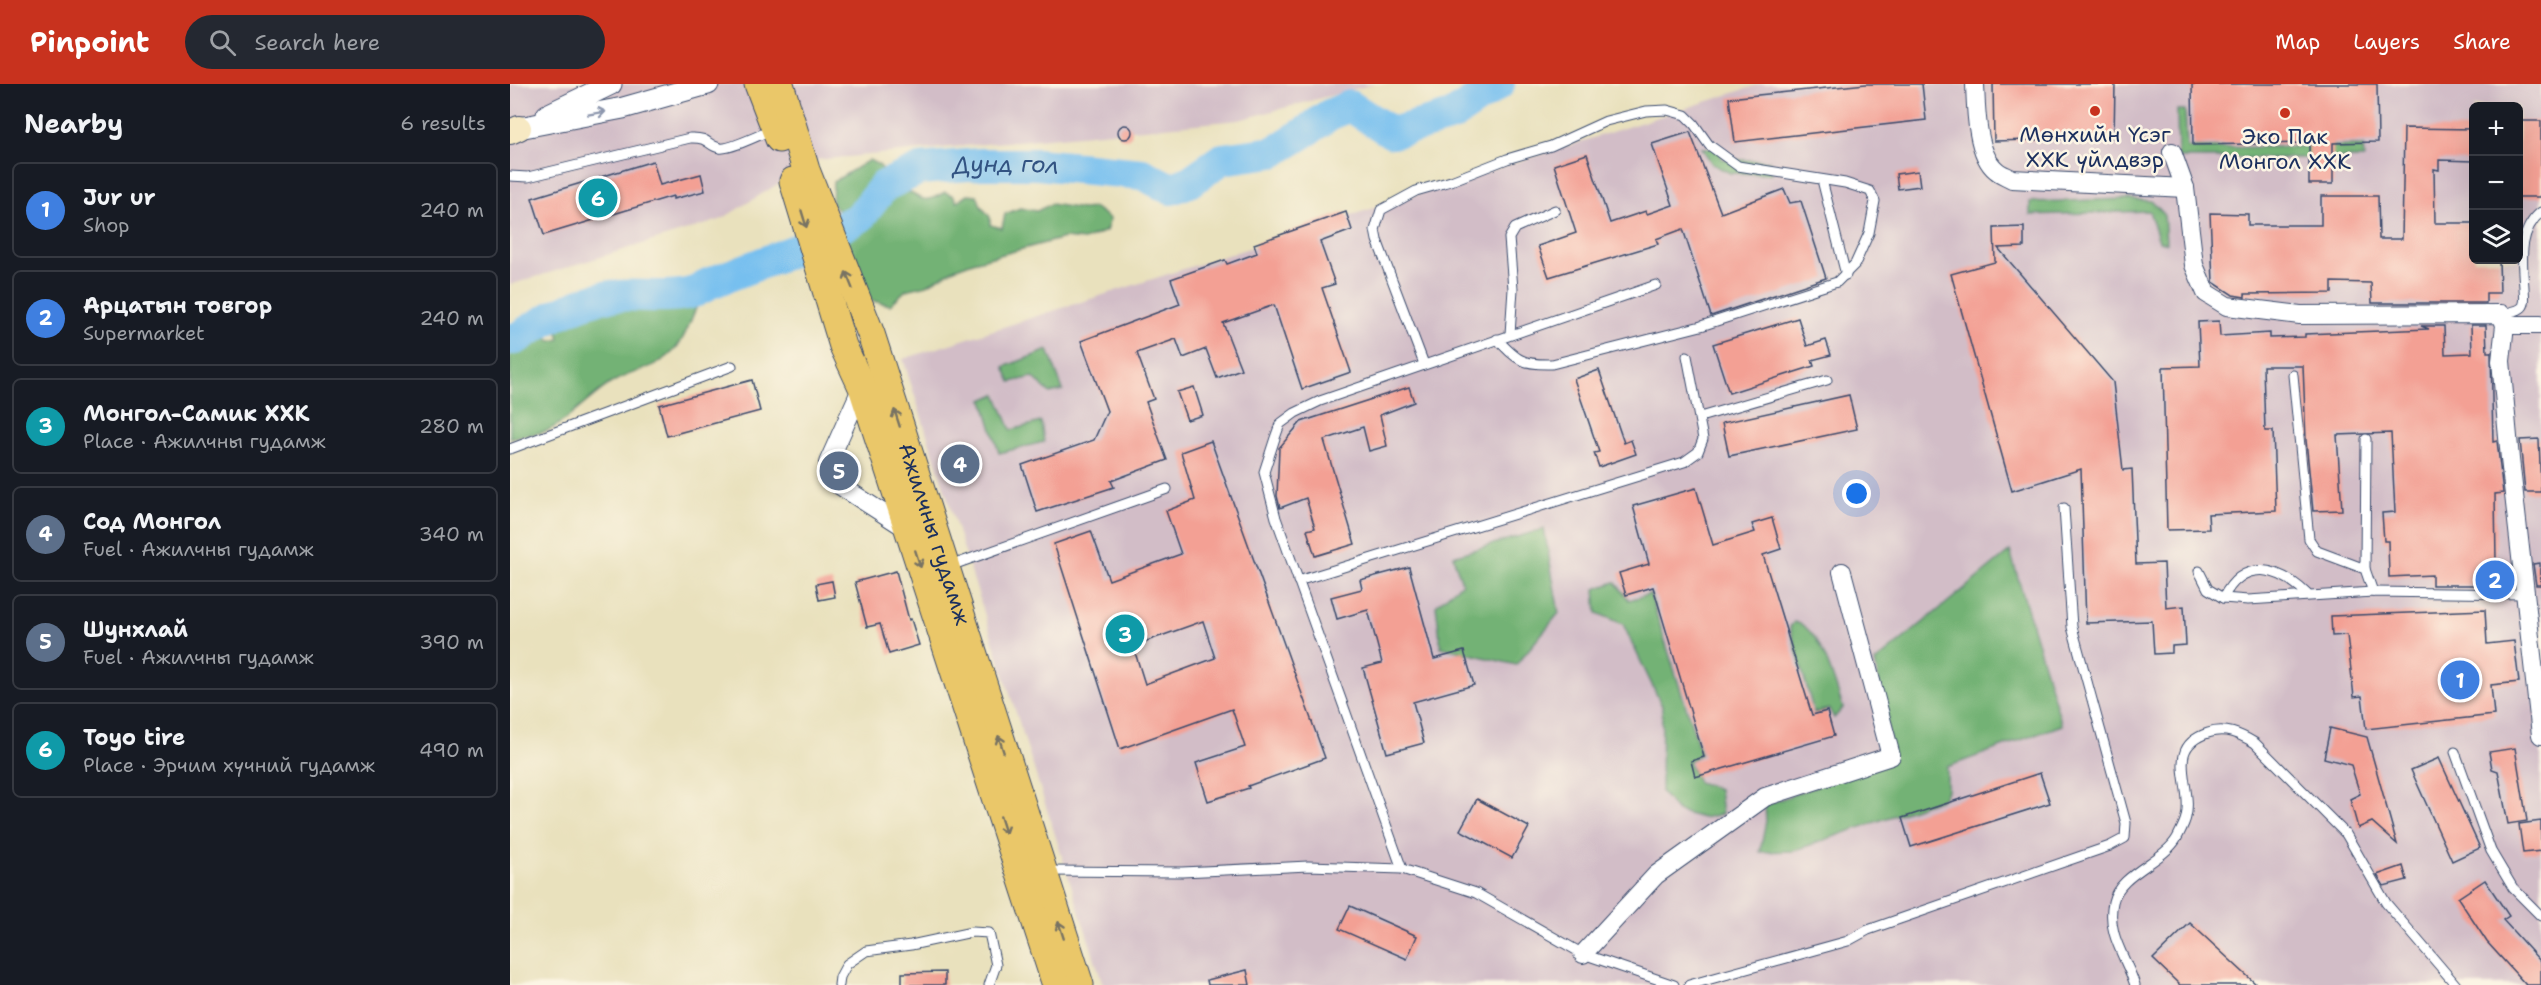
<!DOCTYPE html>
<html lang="en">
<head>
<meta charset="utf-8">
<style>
	:root { --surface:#171b24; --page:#242831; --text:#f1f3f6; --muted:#9ea1a6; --line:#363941; --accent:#c8321e }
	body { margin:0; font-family:"Shantell Sans",sans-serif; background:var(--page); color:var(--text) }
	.controls { position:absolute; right:18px; top:18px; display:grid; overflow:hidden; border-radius:9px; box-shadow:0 6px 24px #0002 }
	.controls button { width:54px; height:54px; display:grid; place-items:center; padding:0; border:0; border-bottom:2px solid var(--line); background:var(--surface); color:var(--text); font:30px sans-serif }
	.you { position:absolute; left:1347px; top:410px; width:21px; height:21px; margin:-15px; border:4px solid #fff; border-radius:50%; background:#1a73e8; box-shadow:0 0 0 9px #1a73e833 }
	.badge { display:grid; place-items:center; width:39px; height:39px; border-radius:50%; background:var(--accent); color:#fff; font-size:20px; font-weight:700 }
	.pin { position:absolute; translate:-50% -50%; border:3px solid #fff; box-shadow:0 2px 6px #0006 }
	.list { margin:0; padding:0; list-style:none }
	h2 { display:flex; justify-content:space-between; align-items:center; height:78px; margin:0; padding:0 24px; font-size:26px }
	h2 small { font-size:20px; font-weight:400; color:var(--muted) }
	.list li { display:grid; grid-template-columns:39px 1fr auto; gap:18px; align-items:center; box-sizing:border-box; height:96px; margin:0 12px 12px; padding:0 12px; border:2px solid var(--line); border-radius:9px }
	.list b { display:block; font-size:22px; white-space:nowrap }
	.list p { margin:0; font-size:20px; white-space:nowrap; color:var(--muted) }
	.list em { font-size:20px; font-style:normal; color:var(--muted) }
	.icon { flex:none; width:33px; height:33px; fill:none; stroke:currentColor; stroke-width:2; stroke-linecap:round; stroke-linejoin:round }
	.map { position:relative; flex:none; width:2031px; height:901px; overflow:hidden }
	header { display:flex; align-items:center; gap:36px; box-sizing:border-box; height:84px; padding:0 30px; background:var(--accent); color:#fff }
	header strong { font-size:28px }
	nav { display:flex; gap:33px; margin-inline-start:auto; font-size:21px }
	.search { width:420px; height:54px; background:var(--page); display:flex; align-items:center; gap:15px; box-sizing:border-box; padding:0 21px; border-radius:33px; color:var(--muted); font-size:22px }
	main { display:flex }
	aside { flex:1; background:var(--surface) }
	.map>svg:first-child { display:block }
</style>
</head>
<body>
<header>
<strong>Pinpoint</strong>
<div class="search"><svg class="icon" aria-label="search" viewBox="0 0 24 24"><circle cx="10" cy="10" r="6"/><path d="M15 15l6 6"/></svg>Search here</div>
<nav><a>Map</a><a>Layers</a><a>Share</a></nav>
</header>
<main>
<aside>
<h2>Nearby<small>6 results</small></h2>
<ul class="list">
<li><span class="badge" style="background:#3f7fe0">1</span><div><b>Jur ur</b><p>Shop</p></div><em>240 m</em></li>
<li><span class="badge" style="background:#3f7fe0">2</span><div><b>Арцатын товгор</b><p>Supermarket</p></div><em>240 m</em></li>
<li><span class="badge" style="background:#0f9aa8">3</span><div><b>Монгол-Самик ХХК</b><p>Place · Ажилчны гудамж</p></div><em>280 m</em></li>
<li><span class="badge" style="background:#5c6f8a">4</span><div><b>Сод Монгол</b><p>Fuel · Ажилчны гудамж</p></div><em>340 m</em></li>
<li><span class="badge" style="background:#5c6f8a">5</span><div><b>Шунхлай</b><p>Fuel · Ажилчны гудамж</p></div><em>390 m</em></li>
<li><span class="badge" style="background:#0f9aa8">6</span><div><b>Toyo tire</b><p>Place · Эрчим хүчний гудамж</p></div><em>490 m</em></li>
</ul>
</aside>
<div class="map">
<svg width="2031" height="901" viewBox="0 0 2031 901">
	<rect width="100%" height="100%" fill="#fcf5e5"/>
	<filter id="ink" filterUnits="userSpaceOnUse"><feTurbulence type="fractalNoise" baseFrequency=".0167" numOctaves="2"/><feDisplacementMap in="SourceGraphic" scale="12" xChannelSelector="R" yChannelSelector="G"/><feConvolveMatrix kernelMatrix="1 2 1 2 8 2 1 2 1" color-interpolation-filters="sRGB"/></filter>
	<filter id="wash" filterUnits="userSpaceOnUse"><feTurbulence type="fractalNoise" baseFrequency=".008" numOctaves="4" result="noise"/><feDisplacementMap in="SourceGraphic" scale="24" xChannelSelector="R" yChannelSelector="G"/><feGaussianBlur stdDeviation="1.35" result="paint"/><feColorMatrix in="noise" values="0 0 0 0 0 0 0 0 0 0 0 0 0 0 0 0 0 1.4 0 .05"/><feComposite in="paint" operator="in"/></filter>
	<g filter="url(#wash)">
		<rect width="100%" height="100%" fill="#e9e1bd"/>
		<!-- industrial -->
		<g fill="#d2bdc7" fill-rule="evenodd">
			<polygon points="0,0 864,0 729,36 306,76 210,136 0,201"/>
			<path d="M1251 0H2031V901H593L393 275ZM1964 22H2008V176H1964Z"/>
		</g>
		<!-- forest -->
		<g fill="#73b274" stroke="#477069" stroke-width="1.5">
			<polygon points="1667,26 1675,26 1677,64 1853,62 1854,74 1668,74"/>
			<polygon points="1192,64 1210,64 1212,75 1260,77 1262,90 1220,89 1202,80"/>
			<polygon points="359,76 369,81 376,89 345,131 332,129 322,121 323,98"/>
			<path d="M385 103C411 108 407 125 435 108L444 112 447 118 458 110 467 111 471 122 480 133V141L492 144 495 130 510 124 527 127 541 120 572 125 585 124 600 135 596 147 574 156 554 154 463 178 444 185 417 201 396 206 380 221 355 215 339 165 338 155 364 136C366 120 373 112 385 103Z"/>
			<polygon points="1619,115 1641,117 1654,130 1656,159 1649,157 1639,127 1520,131 1520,118"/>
			<path d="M228 172 240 174 223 194 208 199 207 205 203 208 197 206C182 223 181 246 167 263 150 285 125 285 103 298 82 310 57 339 36 347 25 351 12 351 0 354V245L34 251 41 257 50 255 47 245 52 237C74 235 75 238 89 219L116 218 151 225 159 223C176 203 178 191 207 187L213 178Z"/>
			<polygon points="538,266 553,306 540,309 523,293 501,298 494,283"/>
			<polygon points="486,310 501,346 531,338 534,358 489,369 473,316"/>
			<polygon points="1034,445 1049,529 1006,581 931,563 926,521 952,499 943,472"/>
			<polygon points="1500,467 1552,641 1437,683 1437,706 1434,714 1283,767 1250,768 1256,737 1255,721 1383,674 1365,578"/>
			<polygon points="1105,498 1119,516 1140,510 1191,670 1178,677 1188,698 1209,705 1212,730 1193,734 1167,727 1151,708 1152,622 1113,540 1087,529 1085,505"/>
			<path d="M1284 538C1311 542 1325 601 1333 624L1324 634 1319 625 1304 629 1280 543Z"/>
		</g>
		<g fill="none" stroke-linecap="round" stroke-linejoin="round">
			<!-- river -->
			<path stroke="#76bfef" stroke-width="32" id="s1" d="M0 255H6C30 238 65 219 94 213 126 207 175 221 198 200L296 162 350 133 374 102 410 85 470 80H527L632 90 661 105 679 98 712 75 763 68 797 47 819 31 840 22 882 49 942 32 989 0"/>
		</g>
		<g id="blocks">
			<!-- building -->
			<g fill="#f3a094" fill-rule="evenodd">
				<polygon points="1356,0 1412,0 1416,36 1225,58 1219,14"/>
				<polygon points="1483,0 1605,0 1604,54 1484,57"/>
				<polygon points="1682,0 1867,0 1868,58 1823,59 1823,100 1799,100 1799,59 1683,61"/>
				<rect x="2008" y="37" width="23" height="76"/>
				<circle cx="615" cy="48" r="7"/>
				<polygon points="1894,44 1964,45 1964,77 1929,76 1929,86 1924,85 1925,139 1964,139 1964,176 1989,176 1990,209 1976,209 1976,219 1862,219 1861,199 1822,198 1822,209 1735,210 1735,213 1723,211 1703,198 1700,129 1738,130 1738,141 1811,141 1811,112 1868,112 1869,155 1892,155"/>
				<polygon points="1180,48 1211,129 1274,105 1280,119 1291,117 1316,194 1201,232 1173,145 1146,155 1148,160 1039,193 1028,162 1066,149 1044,81 1077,70 1100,139 1136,127 1137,130 1163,121 1142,60"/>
				<polygon points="143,77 150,101 191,90 195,107 163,115 163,112 34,151 22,114"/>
				<polygon points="1408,87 1410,102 1388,105 1386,90"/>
				<polygon points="836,128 842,146 810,158 825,200 812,204 841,288 792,305 764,221 713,239 731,285 707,294 696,265 673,274 666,255 627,269 644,315 636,318 657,376 601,397 604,403 527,428 512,381 584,356 597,327 571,257 670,220 661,195 715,176 717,180 747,169 744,160"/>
				<polygon points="1514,143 1514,163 1488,164 1603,298 1613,386 1622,385 1626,480 1654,479 1656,524 1674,522 1676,561 1662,562 1662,569 1644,570 1642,537 1576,539 1571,385 1502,407 1441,190 1485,178 1484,144"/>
				<polygon points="1288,234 1297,262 1316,256 1321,271 1302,276 1304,282 1219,309 1203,260"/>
				<polygon points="1709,237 1710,252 1760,249 1760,254 1795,253 1795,250 1919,245 1911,242 1934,242 1935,270 1962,269 1961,241 1976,241 1977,268 1981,268 1983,358 1987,357 1993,409 1985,410 1986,478 1997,478 1997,482 2001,482 2003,501 1922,501 1922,491 1879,493 1878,457 1874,457 1872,429 1885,428 1881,349 1827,351 1832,426 1803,427 1796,356 1793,282 1753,282 1755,347 1763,347 1766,427 1698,430 1699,445 1657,446 1653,283 1690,282 1688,238"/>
				<polygon points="1089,286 1114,359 1121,356 1126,370 1089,383 1084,369 1089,368 1064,295"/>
				<polygon points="242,296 250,327 157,352 149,321"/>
				<polygon points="684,303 693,331 677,336 667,308"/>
				<polygon points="899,303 904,318 870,331 877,362 859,367 853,343 814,356 845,460 805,472 797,446 805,444 796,414 770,424 767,412 769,364 791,338"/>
				<polygon points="1339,311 1347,345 1219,372 1212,339"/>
				<polygon points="2029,355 2031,408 2015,408 2010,356"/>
				<path d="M701 357 815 674 738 702 739 704 698 717 686 679 735 663 722 625 610 665 544 460 581 447 599 496 671 470 656 427 685 416 671 368ZM693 537 705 574 635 600 623 562Z"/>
				<polygon points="340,373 345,391 338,393 326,386 332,375"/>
				<polygon points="1186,404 1203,461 1245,448 1242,440 1262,434 1271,465 1253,471 1302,631 1317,627 1324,652 1185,693 1181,677 1194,673 1143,503 1116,511 1109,489 1139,480 1123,422"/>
				<polygon points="2030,479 2031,501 2026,501 2023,480"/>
				<polygon points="899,483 924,575 954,567 964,601 903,618 914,659 877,669 853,584 872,579 858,526 827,535 821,513 852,505 850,496"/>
				<polygon points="386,487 399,536 401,535 409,561 379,570 370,540 357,543 345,498"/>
				<polygon points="322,497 325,513 309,516 306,500"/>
				<polygon points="1975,526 1977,560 2004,557 2009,598 1981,601 1984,631 1856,645 1852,612 1844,613 1837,551 1822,552 1821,532"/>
				<polygon points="1820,644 1857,653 1887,760 1862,738 1848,744 1840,715 1850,710 1841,681 1814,674"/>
				<polygon points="2005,664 2017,737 1998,740 1988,687 1982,685 1979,668"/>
				<polygon points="1929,674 1970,764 1942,777 1901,686"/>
				<polygon points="1530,689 1540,719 1401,763 1392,734"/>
				<polygon points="967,715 1019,743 1002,774 950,746"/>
				<polygon points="2031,737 2031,767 2013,769 2009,740"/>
				<polygon points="1893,782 1897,796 1874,802 1867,791"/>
				<polygon points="1975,796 1999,832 1993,836 2031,878 2031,901 2016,901 1977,858 1948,814"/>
				<polygon points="840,822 907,852 897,875 829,845"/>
				<polygon points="1680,839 1747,901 1670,901 1643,875"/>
				<polygon points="737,886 740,901 698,901 697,896"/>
				<polygon points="435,888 435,901 392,901 392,889"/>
			</g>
		</g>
	</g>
	<g filter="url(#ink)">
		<use href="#blocks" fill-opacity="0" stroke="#3a4a6c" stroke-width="1.5"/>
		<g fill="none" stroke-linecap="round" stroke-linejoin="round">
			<!-- service casing -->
			<g stroke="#3a4a6c" stroke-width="11">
				<g id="service">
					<path d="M0 92 18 93 180 54C200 53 197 62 210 64 220 66 253 49 264 45"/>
					<polyline points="1312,96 1336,191"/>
					<path d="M1991 230C1997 228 2009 228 2013 222 2016 217 2014 209 2014 203 2012 176 2008 147 2031 128"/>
					<polyline points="1000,250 1003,205 999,154 1005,144 1045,126"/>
					<path d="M914 280 867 156 865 146 871 126 906 107 941 97 997 75 1041 62 1096 37 1136 27 1157 26 1175 31 1184 40 1199 61 1228 82 1335 99 1360 107 1365 117 1359 149 1345 180 1327 198 1191 242 1042 280C1012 281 1007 276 987 255"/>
					<polyline points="1783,291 1799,455 1807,467 1855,485 1863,508"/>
					<polyline points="1190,333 1317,296"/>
					<polyline points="0,365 222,282"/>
					<polyline points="437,483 657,405"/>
					<polyline points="1855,485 1856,355"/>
					<polyline points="1689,487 1698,505 1713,514 1738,516 1863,508 2015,510"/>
					<polyline points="788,497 1174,378 1188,368 1193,355 1177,272"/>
					<path d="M1713 514C1734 473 1769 483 1797 510"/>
					<polyline points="1945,668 1981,767 2003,804 2031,832"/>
					<polyline points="892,785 766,434 754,388 765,354 770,340 785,329 810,317 1146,201"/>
					<polyline points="537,787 672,788 798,782 892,785 966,809 1073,870 1164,901"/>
					<polyline points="329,901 330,893 337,880 356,867 401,861 462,848 479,849 486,881 479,901"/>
					<polyline points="1179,901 1338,857 1358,846 1600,762 1615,754 1616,739 1562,543 1554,424"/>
					<path d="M1625 901C1616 873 1596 850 1603 818 1609 790 1653 778 1667 754 1670 748 1675 739 1676 733 1684 702 1653 664 1698 649 1715 643 1730 650 1745 659L1836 750 1876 819 1946 901"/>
				</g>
			</g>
			<!-- minor casing -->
			<g stroke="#3a4a6c" stroke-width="20">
				<g id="minor">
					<path d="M1465 0C1466 23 1466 70 1486 86 1490 90 1497 92 1502 95L1675 104"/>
					<polyline points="1662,68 1675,104 1684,181 1696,209 1717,222 1790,231 1991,230 1995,241 1991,277 2000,375 2031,651"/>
					<polyline points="1995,241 2031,241"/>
					<polyline points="318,379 352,303"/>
					<polyline points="323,397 399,446"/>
					<polyline points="1073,870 1146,791 1255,713 1381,672 1332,488"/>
				</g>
			</g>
			<!-- tertiary casing -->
			<g stroke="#3a4a6c" stroke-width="23">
				<g id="tertiary">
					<polyline points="37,31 101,0"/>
					<polyline points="9,44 113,24 198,0"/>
				</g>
			</g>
			<!-- secondary casing -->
			<g stroke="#3a4a6c" stroke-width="26">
				<polyline id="secondary" points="0,48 9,44"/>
			</g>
			<!-- primary casing -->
			<g stroke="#3a4a6c" stroke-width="29">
				<g id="primary">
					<polyline points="248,0 269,55"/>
					<path id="s2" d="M270 0 296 86 361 250 570 901"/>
					<polyline points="283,97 333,262 352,303 546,901"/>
				</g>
			</g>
			<!-- service -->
			<use href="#service" stroke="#fff" stroke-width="9"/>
			<!-- minor -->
			<use href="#minor" stroke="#fff" stroke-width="18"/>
			<!-- tertiary -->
			<use href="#tertiary" stroke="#fff" stroke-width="21"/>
			<!-- secondary -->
			<use href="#secondary" stroke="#f7e9c3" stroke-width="24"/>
			<!-- primary -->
			<use href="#primary" stroke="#eac769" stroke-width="27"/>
		</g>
		<!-- one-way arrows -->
		<defs><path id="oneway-shaft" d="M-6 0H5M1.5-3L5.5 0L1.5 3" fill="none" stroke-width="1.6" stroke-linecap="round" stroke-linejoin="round" transform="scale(1.5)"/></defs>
		<use stroke="#8d97ae" href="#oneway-shaft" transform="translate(87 29) rotate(-10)"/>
		<g stroke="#787363">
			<use href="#oneway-shaft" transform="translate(294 135) rotate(73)"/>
			<use href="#oneway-shaft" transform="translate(339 196) rotate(-112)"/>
			<use href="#oneway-shaft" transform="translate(387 334) rotate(-108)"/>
			<use href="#oneway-shaft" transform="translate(408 475) rotate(72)"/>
			<use href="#oneway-shaft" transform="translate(491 660) rotate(-108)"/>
			<use href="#oneway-shaft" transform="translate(493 741) rotate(72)"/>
			<use href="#oneway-shaft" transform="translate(551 846) rotate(-108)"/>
		</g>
	</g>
	<!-- markers -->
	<g fill="#c8321e" stroke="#fcf5e5" stroke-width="2">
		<circle cx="1585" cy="27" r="6"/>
		<circle cx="1775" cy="29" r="6"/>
	</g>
	<g text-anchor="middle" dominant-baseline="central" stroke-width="5" stroke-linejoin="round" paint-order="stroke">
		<!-- poi labels -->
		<g font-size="22" fill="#1b2f5e" stroke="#fcf5e5">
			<text x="1585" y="50">Мөнхийн Үсэг<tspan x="1585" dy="25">ХХК үйлдвэр</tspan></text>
			<text x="1775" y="52">Эко Пак<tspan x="1775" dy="25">Монгол ХХК</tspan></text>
		</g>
		<!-- street labels -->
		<g font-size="22" fill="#1b2f5e" stroke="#fcf5e5">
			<text stroke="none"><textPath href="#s2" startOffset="476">Ажилчны гудамж</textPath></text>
		</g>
		<!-- water labels -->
		<g font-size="24" font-style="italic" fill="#325382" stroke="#fcf5e5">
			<text stroke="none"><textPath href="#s1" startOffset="542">Дунд гол</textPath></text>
		</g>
	</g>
</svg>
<div class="controls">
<button>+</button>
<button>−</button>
<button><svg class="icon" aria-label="layers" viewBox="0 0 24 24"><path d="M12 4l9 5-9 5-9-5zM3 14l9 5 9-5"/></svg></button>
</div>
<div class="you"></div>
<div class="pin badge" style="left:1950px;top:596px;background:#3f7fe0">1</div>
<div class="pin badge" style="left:1985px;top:496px;background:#3f7fe0">2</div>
<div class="pin badge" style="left:615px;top:550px;background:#0f9aa8">3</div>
<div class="pin badge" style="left:450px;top:380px;background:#5c6f8a">4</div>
<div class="pin badge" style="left:329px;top:387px;background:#5c6f8a">5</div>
<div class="pin badge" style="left:88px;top:114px;background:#0f9aa8">6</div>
</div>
</main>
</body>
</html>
